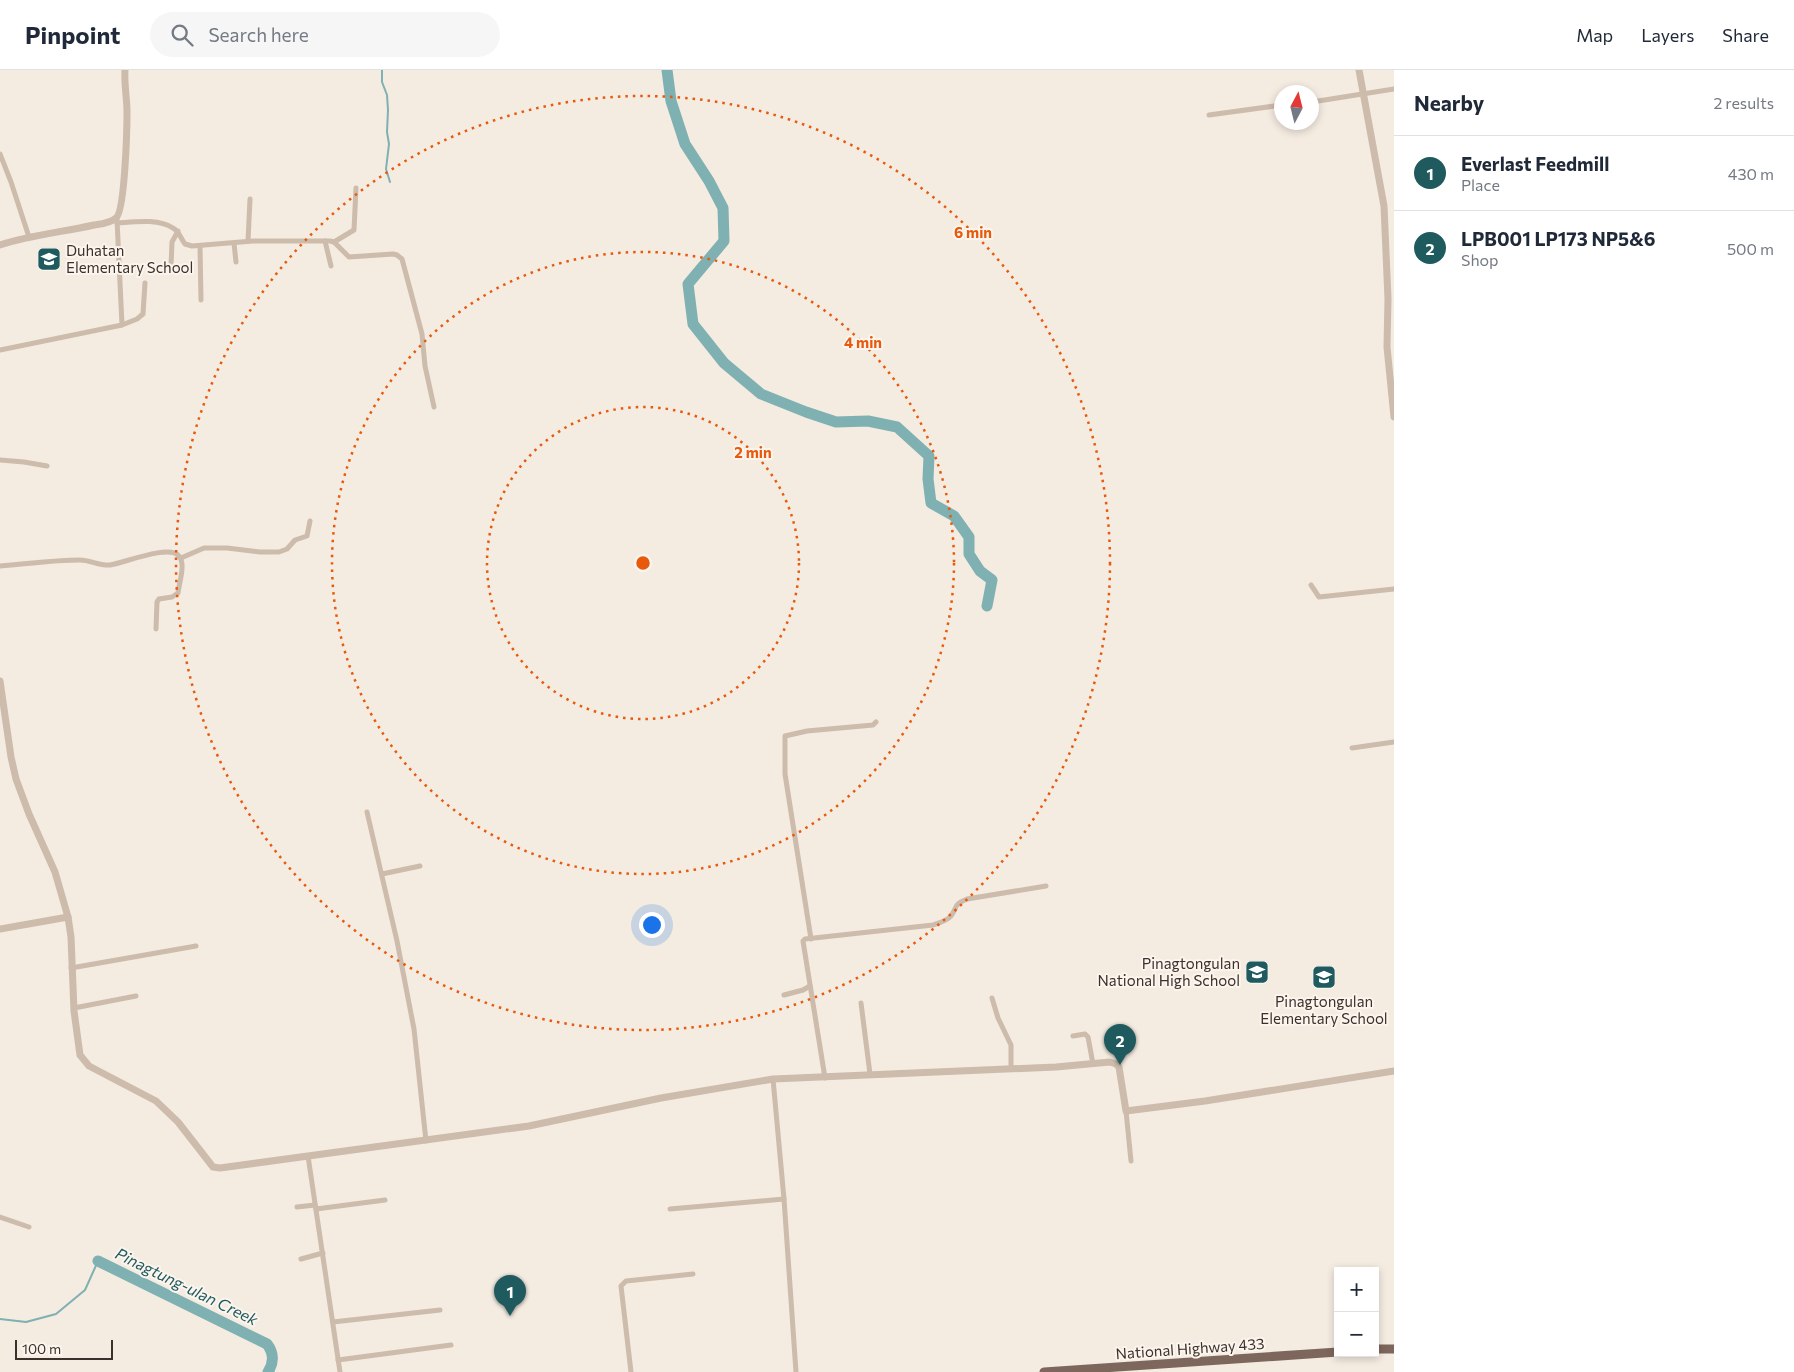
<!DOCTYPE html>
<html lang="en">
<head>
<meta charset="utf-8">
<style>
	:root { --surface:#fff; --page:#f6f6f7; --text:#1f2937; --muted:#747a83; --line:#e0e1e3; --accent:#1f5a5e }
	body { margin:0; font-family:Commissioner,sans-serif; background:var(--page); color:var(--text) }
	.controls { position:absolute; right:15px; bottom:15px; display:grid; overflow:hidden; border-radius:0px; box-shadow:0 2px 8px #0003 }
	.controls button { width:45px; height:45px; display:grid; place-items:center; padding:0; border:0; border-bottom:1px solid var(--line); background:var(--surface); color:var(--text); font:25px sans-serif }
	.compass { position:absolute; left:1274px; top:15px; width:45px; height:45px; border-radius:50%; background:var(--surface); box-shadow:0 2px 8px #0003; rotate:7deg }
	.scale { position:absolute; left:15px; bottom:12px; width:98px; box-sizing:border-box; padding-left:5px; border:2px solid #3b302b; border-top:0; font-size:14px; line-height:18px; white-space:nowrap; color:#3b302b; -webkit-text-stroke:4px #fbf5ee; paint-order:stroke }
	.you { position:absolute; left:651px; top:854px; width:18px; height:18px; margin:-12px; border:4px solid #fff; border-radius:50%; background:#1a73e8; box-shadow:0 0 0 8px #1a73e833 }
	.badge { display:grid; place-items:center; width:32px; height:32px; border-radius:50%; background:var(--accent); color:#fff; font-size:16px; font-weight:700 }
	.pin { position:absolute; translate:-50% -41px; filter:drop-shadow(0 1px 2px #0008) }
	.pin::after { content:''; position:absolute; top:26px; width:18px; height:15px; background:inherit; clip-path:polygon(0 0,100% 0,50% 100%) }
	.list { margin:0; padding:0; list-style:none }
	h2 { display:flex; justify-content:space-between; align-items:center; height:65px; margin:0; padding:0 20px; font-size:21px }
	h2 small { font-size:16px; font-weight:400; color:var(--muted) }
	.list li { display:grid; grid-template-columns:32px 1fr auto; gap:15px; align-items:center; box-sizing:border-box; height:75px; padding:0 20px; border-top:1px solid var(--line) }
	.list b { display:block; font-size:19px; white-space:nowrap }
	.list p { margin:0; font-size:16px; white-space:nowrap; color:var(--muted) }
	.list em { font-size:16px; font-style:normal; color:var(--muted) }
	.icon { flex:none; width:28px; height:28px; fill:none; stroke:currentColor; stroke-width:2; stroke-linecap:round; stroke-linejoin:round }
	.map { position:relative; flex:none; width:1394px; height:1302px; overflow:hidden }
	header { display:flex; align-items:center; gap:30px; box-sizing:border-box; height:70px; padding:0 25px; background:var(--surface); border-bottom:1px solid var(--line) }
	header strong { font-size:24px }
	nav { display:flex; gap:28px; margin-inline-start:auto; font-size:18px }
	.search { width:350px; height:45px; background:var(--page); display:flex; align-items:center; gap:12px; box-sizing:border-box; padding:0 18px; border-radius:28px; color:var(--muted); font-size:19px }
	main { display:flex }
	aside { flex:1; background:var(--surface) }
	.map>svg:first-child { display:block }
</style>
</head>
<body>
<header>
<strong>Pinpoint</strong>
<div class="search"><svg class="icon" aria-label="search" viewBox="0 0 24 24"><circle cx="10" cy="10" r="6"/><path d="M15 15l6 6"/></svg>Search here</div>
<nav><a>Map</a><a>Layers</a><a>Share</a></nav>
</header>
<main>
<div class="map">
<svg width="1394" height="1302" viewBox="0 0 1394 1302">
	<rect width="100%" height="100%" fill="#f4ebe1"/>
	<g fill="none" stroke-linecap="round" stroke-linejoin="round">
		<!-- stream -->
		<g stroke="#7fb0b2" stroke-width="2">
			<polyline points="382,0 382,12 387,25 388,40 387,62 389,74 386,99 390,112"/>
			<polyline points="0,1249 26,1252 56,1244 85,1220 98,1191"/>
		</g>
		<!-- river -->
		<g stroke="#7fb0b2" stroke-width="11">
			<polyline points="667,0 671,31 685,74 709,111 723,138 724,171 688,214 693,254 724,293 761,324 806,342 836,352 868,351 897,357 929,386 928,409 931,433 954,446 969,467 969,484 980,501 992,510 987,536"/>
			<path d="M98 1191 267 1274C274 1283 274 1293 268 1302"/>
		</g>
		<!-- minor -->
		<g stroke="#cdbbac" stroke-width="5">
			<polyline points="1312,32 1394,19"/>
			<polyline points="1209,45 1282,35"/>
			<polyline points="0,84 11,112 29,167"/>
			<path d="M117 153C133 152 158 148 173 158 179 161 181 169 185 174L192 176 253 171H330L334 172 349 187 393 184 397 185 402 189 422 264 425 296 434 337"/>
			<polyline points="248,171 250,129"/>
			<polyline points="325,171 331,196"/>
			<polyline points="334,172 354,160 356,118"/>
			<polyline points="234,173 236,192"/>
			<polyline points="200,176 201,230"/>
			<polyline points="171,196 172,172 178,161"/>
			<polyline points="122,255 137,249 143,244 145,213"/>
			<polyline points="0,280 122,255 117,150"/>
			<polyline points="0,390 24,392 47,396"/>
			<polyline points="181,488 204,478 227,478 260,482 279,482 287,479 295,470 307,466 310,451"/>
			<path d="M0 496C27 494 53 490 80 490 90 490 100 496 110 495 124 493 169 474 179 486 186 494 179 513 178 523L172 527 159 529 157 532 156 559"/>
			<polyline points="1311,515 1319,527 1394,519"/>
			<polyline points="1352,678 1394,672"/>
			<polyline points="367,742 397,871 414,959 426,1071"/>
			<polyline points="382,804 420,796"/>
			<polyline points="811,869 785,704 785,666 807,661 873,655 876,652"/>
			<polyline points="71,898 196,876"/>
			<polyline points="784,925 803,920 810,916"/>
			<polyline points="992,928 998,948 1011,975 1011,999"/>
			<polyline points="861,933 870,1004"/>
			<polyline points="74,938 136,926"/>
			<polyline points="1073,966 1085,964 1088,967 1093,994"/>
			<path d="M825 1008 803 871 805 869 933 855C939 853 947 851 951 846 958 836 953 835 967 829L1046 816"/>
			<polyline points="773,1009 784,1129 796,1302"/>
			<polyline points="1126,1041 1131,1091"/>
			<polyline points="308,1086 340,1302"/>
			<polyline points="297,1137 315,1135"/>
			<polyline points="316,1139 385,1130"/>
			<polyline points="670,1139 784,1129"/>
			<polyline points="0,1147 29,1157"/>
			<polyline points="301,1189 323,1183"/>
			<polyline points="333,1252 440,1240"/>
			<polyline points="338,1290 451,1275"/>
			<polyline points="631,1302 621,1216 626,1211 693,1204"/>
		</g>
		<!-- tertiary -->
		<g stroke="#cdbbac" stroke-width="7">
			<polyline points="1359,0 1384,136 1388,229 1387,277 1394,347"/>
			<path d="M0 175C30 165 63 162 94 155 101 154 111 153 116 148 125 141 127 58 127 42 127 28 124 14 125 0"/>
			<polyline points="0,611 11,687 16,709 29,744 55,802 68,847 71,867 74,941 80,985 89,996 156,1031 178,1052 213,1097 220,1098 529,1056 661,1028 773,1009 1056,997 1110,992 1116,994 1119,997 1126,1041 1205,1031 1394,1001"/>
			<polyline points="0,859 68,847"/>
		</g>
		<!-- primary -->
		<g stroke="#7d675c" stroke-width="9">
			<polyline points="1375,1279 1394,1279"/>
			<polyline points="1044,1302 1338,1282"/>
		</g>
	</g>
	<!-- distance rings -->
	<g fill="none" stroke="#e8590c" stroke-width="2.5" stroke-dasharray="2.5 5">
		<circle cx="643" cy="493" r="156"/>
		<circle cx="643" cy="493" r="311"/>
		<circle cx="643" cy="493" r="467"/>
	</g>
	<!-- icons -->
	<defs>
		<g id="school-square" transform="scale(1.25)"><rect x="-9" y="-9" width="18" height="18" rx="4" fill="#1f5a5e" stroke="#fbf5ee"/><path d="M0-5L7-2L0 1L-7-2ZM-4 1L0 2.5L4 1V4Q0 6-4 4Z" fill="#fff"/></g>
	</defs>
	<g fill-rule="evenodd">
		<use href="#school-square" x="49" y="189"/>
		<use href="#school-square" x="1257" y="902"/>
		<use href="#school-square" x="1324" y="907"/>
	</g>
	<g text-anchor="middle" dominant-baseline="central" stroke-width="4" stroke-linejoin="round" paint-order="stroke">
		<!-- poi labels -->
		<g font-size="15" fill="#3b302b" stroke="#fbf5ee" text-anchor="start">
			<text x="66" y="180">Duhatan<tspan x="66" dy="17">Elementary School</tspan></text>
			<text x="1240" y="893" text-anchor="end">Pinagtongulan<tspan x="1240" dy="17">National High School</tspan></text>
			<text x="1324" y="931" text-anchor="middle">Pinagtongulan<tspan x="1324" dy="17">Elementary School</tspan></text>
		</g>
		<!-- street labels -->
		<g font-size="15" fill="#3b302b" stroke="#fbf5ee">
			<text transform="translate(1190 1278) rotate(-4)">National Highway 433</text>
		</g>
		<!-- water labels -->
		<g font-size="16" font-style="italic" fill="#1f5a5e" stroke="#fbf5ee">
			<text transform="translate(187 1216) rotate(26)">Pinagtung-ulan Creek</text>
		</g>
	</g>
	<circle cx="643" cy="493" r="8" fill="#e8590c" stroke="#fbf5ee" stroke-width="2.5"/>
	<g font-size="15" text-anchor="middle" font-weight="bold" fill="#e8590c" stroke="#fbf5ee" stroke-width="4" stroke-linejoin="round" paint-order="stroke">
		<text x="973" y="168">6 min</text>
		<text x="863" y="278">4 min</text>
		<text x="753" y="388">2 min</text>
	</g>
</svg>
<div class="controls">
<button>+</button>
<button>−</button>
</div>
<svg class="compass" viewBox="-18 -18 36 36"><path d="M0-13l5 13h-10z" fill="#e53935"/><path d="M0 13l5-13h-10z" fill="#747a83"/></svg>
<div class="scale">100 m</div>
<div class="you"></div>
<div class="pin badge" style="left:510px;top:1246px">1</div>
<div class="pin badge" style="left:1120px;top:995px">2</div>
</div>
<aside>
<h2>Nearby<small>2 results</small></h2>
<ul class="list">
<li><span class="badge">1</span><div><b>Everlast Feedmill</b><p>Place</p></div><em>430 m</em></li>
<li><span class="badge">2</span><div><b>LPB001 LP173 NP5&amp;6</b><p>Shop</p></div><em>500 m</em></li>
</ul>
</aside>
</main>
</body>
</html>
